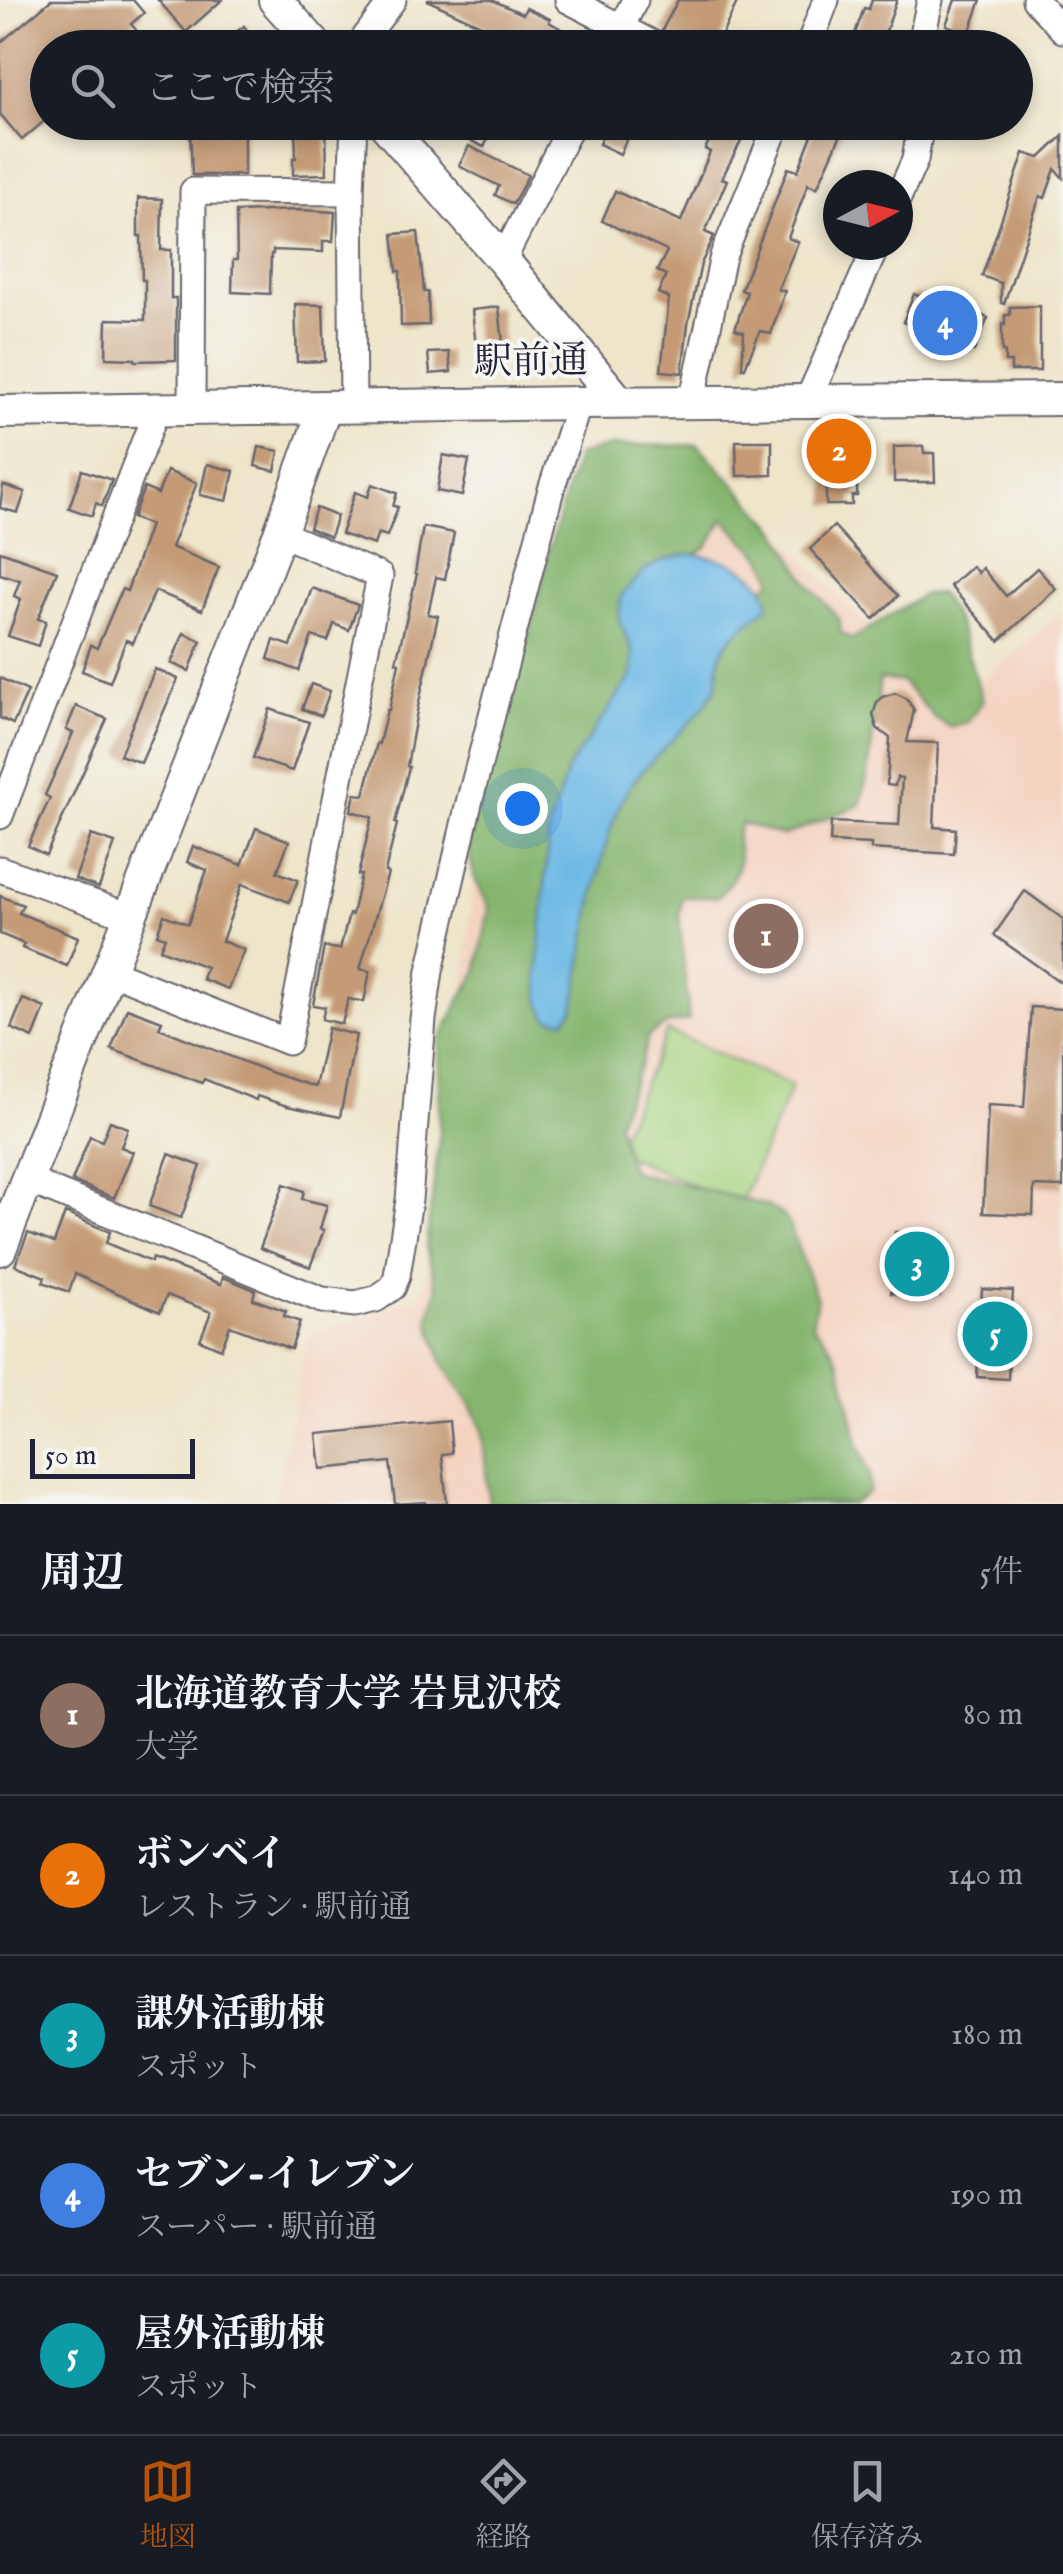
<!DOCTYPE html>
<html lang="ja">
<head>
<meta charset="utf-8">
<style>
	:root { --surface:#171b24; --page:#20242c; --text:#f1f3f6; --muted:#9ea1a6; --line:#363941; --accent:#b45309 }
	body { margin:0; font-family:"IM FELL English","Noto Serif JP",serif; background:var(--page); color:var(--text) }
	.compass { position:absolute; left:823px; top:170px; width:90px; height:90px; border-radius:50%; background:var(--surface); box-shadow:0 5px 15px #0003; rotate:83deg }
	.scale { position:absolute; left:30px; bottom:25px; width:165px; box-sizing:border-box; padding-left:10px; border:5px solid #22223b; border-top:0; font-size:28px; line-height:35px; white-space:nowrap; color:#22223b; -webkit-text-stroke:8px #f6f6f2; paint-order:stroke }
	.you { position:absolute; left:522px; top:808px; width:35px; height:35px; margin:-25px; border:8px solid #fff; border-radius:50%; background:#1a73e8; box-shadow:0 0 0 15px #1a73e833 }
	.badge { display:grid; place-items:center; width:65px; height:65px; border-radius:50%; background:var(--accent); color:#fff; font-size:32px; font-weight:700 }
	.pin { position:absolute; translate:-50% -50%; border:5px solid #fff; box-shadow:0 2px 10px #0006 }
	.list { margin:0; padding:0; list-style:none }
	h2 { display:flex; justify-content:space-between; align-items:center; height:130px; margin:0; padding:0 40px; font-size:42px }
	h2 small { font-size:32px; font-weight:400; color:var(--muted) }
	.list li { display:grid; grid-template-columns:65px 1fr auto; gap:30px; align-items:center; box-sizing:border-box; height:160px; padding:0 40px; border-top:2px solid var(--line) }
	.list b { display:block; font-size:38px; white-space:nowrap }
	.list p { margin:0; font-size:32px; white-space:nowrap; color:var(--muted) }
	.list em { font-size:32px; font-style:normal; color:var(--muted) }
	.icon { flex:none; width:55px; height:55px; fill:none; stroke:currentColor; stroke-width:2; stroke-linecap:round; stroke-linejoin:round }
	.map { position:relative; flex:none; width:1063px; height:1504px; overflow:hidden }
	.search { position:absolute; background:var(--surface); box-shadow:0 5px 15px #0003; left:30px; right:30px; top:30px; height:110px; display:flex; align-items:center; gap:25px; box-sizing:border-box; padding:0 35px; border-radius:55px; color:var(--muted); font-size:38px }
	.sheet { height:930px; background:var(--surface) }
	nav { display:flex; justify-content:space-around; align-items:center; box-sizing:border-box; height:140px; border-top:2px solid var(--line); background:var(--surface); font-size:28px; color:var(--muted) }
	nav a { display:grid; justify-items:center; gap:5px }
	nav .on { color:var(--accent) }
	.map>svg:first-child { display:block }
</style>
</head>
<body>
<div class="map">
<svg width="1063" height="1504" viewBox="0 0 1063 1504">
	<rect width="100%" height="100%" fill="#f6f6f2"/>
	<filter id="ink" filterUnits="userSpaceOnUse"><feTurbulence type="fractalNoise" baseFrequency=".01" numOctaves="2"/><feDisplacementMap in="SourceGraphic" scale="20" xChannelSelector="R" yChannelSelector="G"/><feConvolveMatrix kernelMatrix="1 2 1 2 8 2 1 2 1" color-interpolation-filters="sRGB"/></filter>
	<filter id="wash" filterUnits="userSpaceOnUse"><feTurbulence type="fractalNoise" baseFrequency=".0048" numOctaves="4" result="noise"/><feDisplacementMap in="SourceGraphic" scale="40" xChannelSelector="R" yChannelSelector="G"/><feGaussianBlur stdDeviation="2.25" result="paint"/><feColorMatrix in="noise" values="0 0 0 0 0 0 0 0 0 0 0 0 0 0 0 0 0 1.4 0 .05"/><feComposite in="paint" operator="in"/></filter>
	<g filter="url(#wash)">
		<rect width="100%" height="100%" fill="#eee5ca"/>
		<!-- built -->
		<polygon fill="#f4d3c0" points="698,445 947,712 1063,611 1063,1504 274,1504 308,1335 420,1296 439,1233 475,871 585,447"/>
		<!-- green -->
		<polygon fill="#a7d380" stroke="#647a5e" stroke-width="2.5" points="667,1031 792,1086 739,1206 614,1150"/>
		<!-- forest -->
		<path fill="#85b56e" stroke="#546c54" stroke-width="2.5" fill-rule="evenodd" d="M698 445 777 530 808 583 840 620 841 633 852 639 923 595 940 593 958 623 983 701 968 722 949 727 934 717 902 682 880 679 868 773 860 805 783 836 741 823C734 837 738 844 739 858 739 873 727 886 718 897H682L679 915 689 1020 667 1024 648 1036 641 1063 617 1122 631 1171 765 1205 784 1216 792 1232 817 1299 812 1325 826 1339 840 1363 858 1443 870 1474 869 1492 852 1504H489L482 1429 472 1407 443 1364 429 1320 437 1289 426 1247 439 1141V1043L462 996 477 973 489 908 474 876 467 844 513 683 523 660 550 547 577 456 610 446ZM724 519C740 541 768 552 772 581L755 592 605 815 638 651 662 576 707 547Z"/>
		<!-- water -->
		<path fill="#6bb8e5" stroke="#466d90" stroke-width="2.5" d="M688 554C718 555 767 570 769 606 753 620 730 633 721 654 716 666 721 680 714 691 693 726 658 750 633 782 600 823 584 953 574 1009L564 1021 548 1018 540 1003 538 977 549 829 567 770 633 674V651L619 620 621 596 645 570 664 560Z"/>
		<g id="blocks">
			<!-- building -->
			<g fill="#c59b77">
				<polygon points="51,0 133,0 144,13 131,24 142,37 129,48 48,48 48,118 22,140 0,114 0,43"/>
				<polygon points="158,0 222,0 186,32"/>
				<polygon points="427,0 492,0 523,14 526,8 550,19 549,22 595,48 560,48 542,37 537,48 530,48"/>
				<polygon points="678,0 738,0 716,48 696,48 684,41 682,44 662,30"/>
				<polygon points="872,0 897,0 880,48 866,48 852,42 864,8 869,9"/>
				<polygon points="955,0 981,0 969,34 946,25"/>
				<polygon points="244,26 260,48 216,48"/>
				<polygon points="470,122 496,122 484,147 463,137"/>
				<polygon points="609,122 634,122 620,154 599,144"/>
				<polygon points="719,122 751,122 722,178 727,180 705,232 714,236 701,264 688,324 682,373 661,371 669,298 658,293 666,275 657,271 667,251 602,221 615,191 681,221 710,152 705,149"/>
				<polygon points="817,122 825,122 843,130 817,188 808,184 788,238 798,242 778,289 785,291 771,334 760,331 745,368 742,368 744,332 735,329 747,292 741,290 788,168 798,171"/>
				<polygon points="244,126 244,175 192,175 190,127"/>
				<polygon points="326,129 327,174 293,175 293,158 296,158 295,130"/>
				<polygon points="1063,136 1063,178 1055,169 1045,198 1040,196 1004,304 1001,303 1001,283 982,276 1024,153 1040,158"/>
				<polygon points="469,146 528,175 513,204 495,195 499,186 459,166"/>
				<polygon points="138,198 162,199 161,250 171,250 171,298 176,298 176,360 135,361 135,359 106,358 107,319 145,320 145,280 142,280 141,236 138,236"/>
				<polygon points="301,210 335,212 333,241 323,241 323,252 273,250 273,254 271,254 270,294 232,292 233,260 237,260 236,212"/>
				<polygon points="418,232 424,292 428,292 429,325 401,326 400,271 397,271 393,234"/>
				<polygon points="914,294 964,314 966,309 988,318 974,351 903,322"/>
				<polygon points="295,304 323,305 325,361 297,362"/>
				<polygon points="1040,306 1040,371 1011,371 1011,362 1005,362 1005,352 1002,352 1002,324 1005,325 1005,315 1010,315 1010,307"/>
				<polygon points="499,307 503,343 476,346 472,310"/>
				<polygon points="449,352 451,372 430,374 428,353"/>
				<polygon points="826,438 858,438 857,496 852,496 852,505 826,505"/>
				<polygon points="736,441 772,441 772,475 737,476"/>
				<polygon points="923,446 924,453 934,453 935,482 894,482 894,447"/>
				<polygon points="259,447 279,451 275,471 255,466"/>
				<polygon points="443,455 469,460 462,496 437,491"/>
				<polygon points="207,464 234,471 227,501 200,495"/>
				<polygon points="82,470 112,480 102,506 96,503 92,516 69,508"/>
				<polygon points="167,471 197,483 171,547 219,567 202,610 155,591 133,643 126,640 110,682 82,671 91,645 97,648 122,589 127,591 150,525 132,518 144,488 158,494"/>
				<polygon points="372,484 397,493 393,506 398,507 387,536 378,533 374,545 341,534 355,492 368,497"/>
				<polygon points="3,485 25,492 18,513 0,508"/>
				<polygon points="316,508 337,516 330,537 309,528"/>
				<polygon points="834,526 898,596 874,619 810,549"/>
				<polygon points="423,527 454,533 445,579 436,577 428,614 438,616 416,716 407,766 409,767 395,823 397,824 385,872 388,873 360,969 370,971 364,1002 348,999 342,1024 322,1019 325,1007 313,1005 324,947 340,949 349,914 352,915 361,875 358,875 372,817 351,811 355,794 364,795 377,743 379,744 387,710 389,710 399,663 396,662 417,574 415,573"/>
				<polygon points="0,551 57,571 38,619 46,621 38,646 8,636 21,599 14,596 20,580 0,574"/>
				<polygon points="972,566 978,573 982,568 1006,596 1037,568 1056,589 999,641 950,586"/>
				<polygon points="312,588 358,605 349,630 334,624 328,641 312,636 299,671 268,659 274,640 291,646"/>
				<polygon points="184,633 201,641 189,671 171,663"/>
				<polygon points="155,669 178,679 141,763 120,755"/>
				<polygon points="0,678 28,691 13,724 0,718"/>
				<polygon points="311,684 330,691 321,716 302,709"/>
				<polygon points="895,693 907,699 914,710 907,742 938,743 934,827 956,829 954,854 871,849 871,844 830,842 831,822 899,825 902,778 897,777 895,786 887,785 890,738 877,728 873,715 877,702 882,697"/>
				<polygon points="76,706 107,719 46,855 28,846 50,798 45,795 73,733 66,730"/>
				<polygon points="270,709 309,722 292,771 253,758"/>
				<polygon points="256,828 289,841 277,872 298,880 289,902 242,884 222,941 244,950 228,989 202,979 206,967 160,949 165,937 157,934 164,915 188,924 207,870 187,862 193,846 242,865"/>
				<polygon points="91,835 115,843 99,888 75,879"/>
				<polygon points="1025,891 1063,919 1063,984 994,935"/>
				<polygon points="0,896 23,905 19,913 78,937 67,966 22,948 24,944 0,934"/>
				<polygon points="23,999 45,1008 33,1038 11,1028"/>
				<polygon points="1031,1007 1063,1009 1063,1187 1034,1186 1033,1215 983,1213 988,1105 1024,1107"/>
				<polygon points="127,1008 162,1021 159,1028 272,1073 315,1087 328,1028 356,1035 340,1117 287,1106 257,1096 256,1100 204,1079 202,1083 111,1049"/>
				<polygon points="110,1121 128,1128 121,1147 133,1152 114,1198 72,1181 90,1136 102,1141"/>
				<polygon points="169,1154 201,1166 181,1218 149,1206"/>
				<polygon points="284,1184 304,1191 302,1199 327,1205 320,1229 324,1230 310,1267 260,1248"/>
				<polygon points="65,1213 110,1232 106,1243 151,1262 152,1258 221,1284 223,1277 255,1290 253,1299 286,1311 284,1316 300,1322 291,1349 230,1326 221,1349 200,1340 211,1312 167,1295 160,1312 75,1274 69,1292 43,1282 45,1277 15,1265 28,1233 54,1243"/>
				<polygon points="895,1232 943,1234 940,1296 891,1293"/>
				<polygon points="982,1289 1013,1291 1008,1379 977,1377"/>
				<polygon points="449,1421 452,1453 442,1454 447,1504 426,1504 426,1502 395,1504 390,1462 321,1469 317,1434"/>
			</g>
		</g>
	</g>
	<g filter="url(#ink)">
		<use href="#blocks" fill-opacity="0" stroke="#69666d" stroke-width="2.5"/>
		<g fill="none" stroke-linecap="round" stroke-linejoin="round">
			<!-- minor casing -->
			<g stroke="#69666d" stroke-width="29">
				<g id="minor">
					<polyline points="568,0 661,48"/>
					<polyline points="1035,0 1063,30"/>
					<polyline points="357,48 393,0"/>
					<polyline points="611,48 635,0"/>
					<polyline points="808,48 826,0"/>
					<polyline points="920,48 930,0"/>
					<polyline points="898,198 915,160 921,122"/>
					<polyline points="503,260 573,122"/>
					<polyline points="692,402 723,256 778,122"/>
					<polyline points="807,402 877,245"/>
					<polyline points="353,406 351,192 354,122"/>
					<polyline points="192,409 193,191 351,192"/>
					<polyline points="0,816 157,409"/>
					<polyline points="0,869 129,916"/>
					<polyline points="109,971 288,1042 380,576 280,533"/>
					<polyline points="27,1180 322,1300 355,1304 376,1299 393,1287 397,1276 409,1200 423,1019 430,971 469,803 550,493 579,403"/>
				</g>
			</g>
			<!-- tertiary casing -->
			<g stroke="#69666d" stroke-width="36">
				<g id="tertiary">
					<polyline points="275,0 318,48"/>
					<polyline points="383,122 503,260 619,402"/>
					<polyline points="0,412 579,403 1063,399"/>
					<polyline points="0,1249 280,533 325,407"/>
				</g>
			</g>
			<!-- minor -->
			<use href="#minor" stroke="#fff" stroke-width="25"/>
			<!-- tertiary -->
			<use href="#tertiary" stroke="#fff" stroke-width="32"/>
		</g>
	</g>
	<g text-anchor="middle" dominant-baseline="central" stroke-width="8" stroke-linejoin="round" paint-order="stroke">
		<!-- street labels -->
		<g font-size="38" fill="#22223b" stroke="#f6f6f2">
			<text transform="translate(531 363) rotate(-1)">駅前通</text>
		</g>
	</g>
</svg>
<svg class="compass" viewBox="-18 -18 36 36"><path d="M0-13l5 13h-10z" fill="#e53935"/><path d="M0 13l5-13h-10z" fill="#9ea1a6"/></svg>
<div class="scale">50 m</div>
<div class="you"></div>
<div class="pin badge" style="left:766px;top:936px;background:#8d6e63">1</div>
<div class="pin badge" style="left:839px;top:451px;background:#e8710a">2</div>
<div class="pin badge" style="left:917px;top:1264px;background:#0f9aa8">3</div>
<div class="pin badge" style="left:945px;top:323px;background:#3f7fe0">4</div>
<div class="pin badge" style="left:995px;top:1334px;background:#0f9aa8">5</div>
<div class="search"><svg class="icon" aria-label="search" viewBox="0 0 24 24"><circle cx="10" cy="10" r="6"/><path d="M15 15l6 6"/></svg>ここで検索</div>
</div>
<section class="sheet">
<h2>周辺<small>5件</small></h2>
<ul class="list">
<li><span class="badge" style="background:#8d6e63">1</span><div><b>北海道教育大学 岩見沢校</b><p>大学</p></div><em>80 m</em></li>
<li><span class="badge" style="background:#e8710a">2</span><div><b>ボンベイ</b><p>レストラン · 駅前通</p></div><em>140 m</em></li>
<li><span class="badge" style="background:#0f9aa8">3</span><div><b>課外活動棟</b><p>スポット</p></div><em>180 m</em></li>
<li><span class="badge" style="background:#3f7fe0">4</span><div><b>セブン-イレブン</b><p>スーパー · 駅前通</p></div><em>190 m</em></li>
<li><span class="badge" style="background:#0f9aa8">5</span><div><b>屋外活動棟</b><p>スポット</p></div><em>210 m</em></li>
</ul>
</section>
<nav>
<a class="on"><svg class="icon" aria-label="map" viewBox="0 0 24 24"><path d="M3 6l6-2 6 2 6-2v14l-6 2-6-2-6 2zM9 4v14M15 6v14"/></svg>地図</a>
<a><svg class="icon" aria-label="directions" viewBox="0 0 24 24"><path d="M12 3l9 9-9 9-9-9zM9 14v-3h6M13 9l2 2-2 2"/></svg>経路</a>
<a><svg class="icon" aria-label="saved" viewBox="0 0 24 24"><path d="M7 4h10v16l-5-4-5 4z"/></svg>保存済み</a>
</nav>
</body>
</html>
